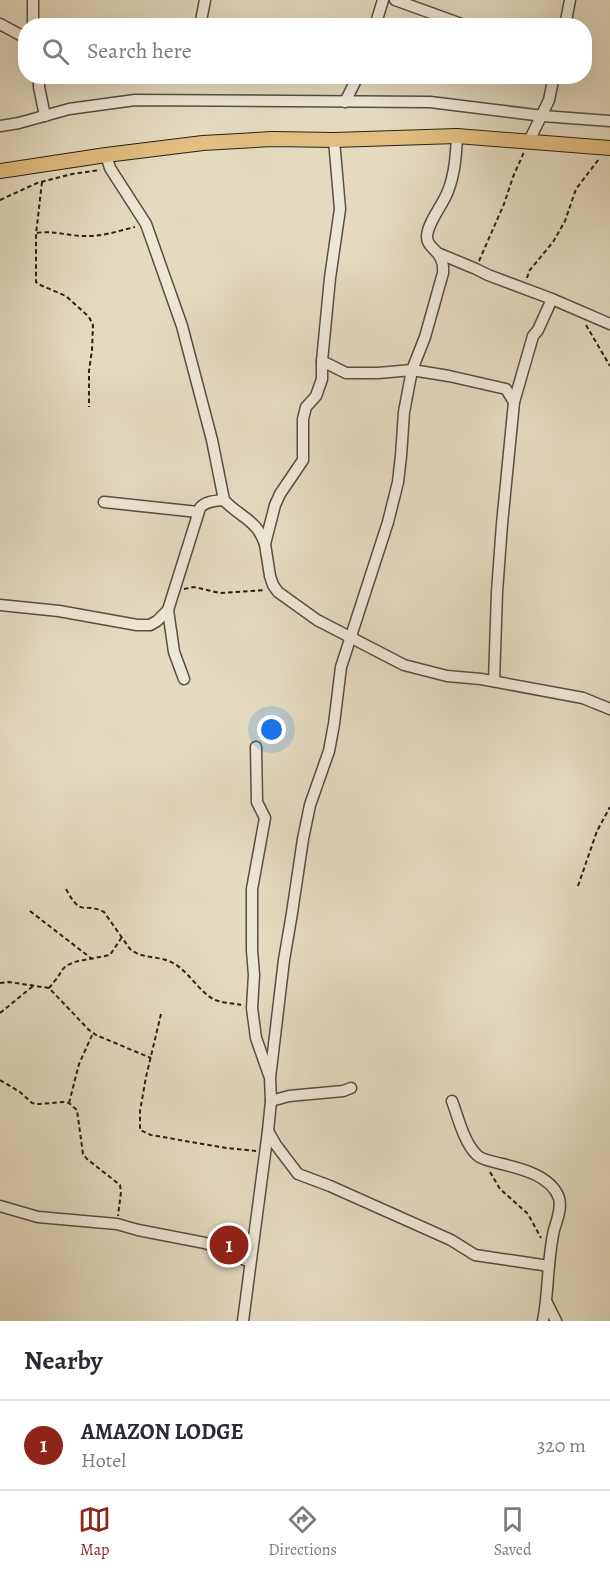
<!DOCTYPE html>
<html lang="en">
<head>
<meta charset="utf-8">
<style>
	:root { --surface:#fff; --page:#f7f7f7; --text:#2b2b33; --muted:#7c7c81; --line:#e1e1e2; --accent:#8f2418 }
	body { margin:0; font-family:Alegreya,serif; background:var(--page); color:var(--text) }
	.you { position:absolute; left:272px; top:730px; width:21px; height:21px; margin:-15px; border:4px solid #fff; border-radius:50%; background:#1a73e8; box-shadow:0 0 0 9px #1a73e833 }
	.badge { display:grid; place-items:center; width:39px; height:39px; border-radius:50%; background:var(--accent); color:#fff; font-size:20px; font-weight:700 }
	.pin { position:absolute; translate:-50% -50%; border:3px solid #fff; box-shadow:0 2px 6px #0006 }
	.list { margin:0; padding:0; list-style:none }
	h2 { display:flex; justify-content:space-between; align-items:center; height:78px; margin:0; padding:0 24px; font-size:26px }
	h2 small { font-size:20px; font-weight:400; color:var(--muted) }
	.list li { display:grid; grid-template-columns:39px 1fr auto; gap:18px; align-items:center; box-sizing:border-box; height:90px; padding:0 24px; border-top:2px solid var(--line) }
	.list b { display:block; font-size:22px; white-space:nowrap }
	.list p { margin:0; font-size:20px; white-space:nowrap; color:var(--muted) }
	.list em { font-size:20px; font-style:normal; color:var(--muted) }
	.icon { flex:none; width:33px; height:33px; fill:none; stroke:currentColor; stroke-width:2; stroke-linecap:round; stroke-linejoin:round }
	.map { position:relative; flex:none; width:610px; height:1321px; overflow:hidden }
	.search { position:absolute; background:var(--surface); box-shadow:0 6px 24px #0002; left:18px; right:18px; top:18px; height:66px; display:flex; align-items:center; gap:15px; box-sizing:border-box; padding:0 21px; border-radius:24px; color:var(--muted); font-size:22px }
	.sheet { height:168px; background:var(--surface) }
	nav { display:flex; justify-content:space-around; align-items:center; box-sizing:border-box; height:84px; border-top:2px solid var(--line); background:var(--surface); font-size:16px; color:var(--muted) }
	nav a { display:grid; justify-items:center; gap:3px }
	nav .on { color:var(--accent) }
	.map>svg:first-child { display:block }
</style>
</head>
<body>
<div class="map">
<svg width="610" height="1321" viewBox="0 0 610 1321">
	<rect width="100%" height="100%" fill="#e4dbbf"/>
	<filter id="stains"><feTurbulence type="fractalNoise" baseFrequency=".00333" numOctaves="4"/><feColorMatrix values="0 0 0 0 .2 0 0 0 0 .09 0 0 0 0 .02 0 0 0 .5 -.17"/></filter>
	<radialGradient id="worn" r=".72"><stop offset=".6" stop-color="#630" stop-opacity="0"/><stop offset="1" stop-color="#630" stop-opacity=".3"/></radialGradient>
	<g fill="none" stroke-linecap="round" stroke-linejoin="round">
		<!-- minor casing -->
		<g stroke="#584e42" stroke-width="13">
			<g id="minor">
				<polyline points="395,0 467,26"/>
				<polyline points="0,24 26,38"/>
				<polyline points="33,26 33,0"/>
				<polyline points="200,26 205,0"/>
				<polyline points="375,26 383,0"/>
				<polyline points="565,26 570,0"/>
				<polyline points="39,76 39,87 45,116"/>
				<polyline points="345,102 358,76"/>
				<polyline points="0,126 19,123 69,109 135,100 430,102 543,116 610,121"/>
				<polyline points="334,140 340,209 330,278 322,361 322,379 316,396 306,407 303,419 303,460 280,494 275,505 265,544 270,576 273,585 278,592 317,620 404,665 447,676 481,679 583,698 610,709"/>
				<polyline points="529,141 549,100 554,76"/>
				<path d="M106 155 110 168 146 224 182 326 212 440 224 500C234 512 250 518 258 530 261 534 263 539 265 544"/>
				<polyline points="440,254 476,269 488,275 552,299 610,324"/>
				<polyline points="322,361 346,373 378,373 412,370 449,376 506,389 514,402"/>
				<polyline points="104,502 198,512"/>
				<polyline points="0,605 59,611 137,625 150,625 157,621 168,610"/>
				<path d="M184 679 174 652 168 610 200 508C205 501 215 501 224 500"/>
				<polyline points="494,681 497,592 502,524 514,402 533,336 538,330 552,299"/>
				<polyline points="256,747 257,802 265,818 252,889 252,950 254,975 252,1008 256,1038 269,1075"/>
				<polyline points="271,1101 289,1096 343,1091 351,1088"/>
				<path d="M452 1101C458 1117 464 1143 477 1155 482 1160 491 1161 498 1163 519 1168 551 1175 559 1198 562 1208 557 1220 554 1230 547 1260 549 1291 543 1321"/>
				<polyline points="268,1131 276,1145 298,1174 330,1186 451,1240 475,1255 549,1266"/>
				<polyline points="0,1206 38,1217 117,1224 138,1230 205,1243 250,1262"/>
				<polyline points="547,1303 556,1321"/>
				<path d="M243 1321 268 1131 271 1101 270 1078 284 960 292 913 303 839 310 805 329 751 334 724 341 667 388 522 398 482 401 456 404 412 412 370 425 337 443 273C445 250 427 250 427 237 427 223 443 205 448 191 455 173 456 155 457 136"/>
			</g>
		</g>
		<!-- major casing -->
		<g stroke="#2a1f18" stroke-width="16">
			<polyline id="major" points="0,171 106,155 203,143 272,139 334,140 457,136 610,148"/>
		</g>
		<!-- path -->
		<g stroke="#2a1f18" stroke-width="2" stroke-dasharray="4.5 3" stroke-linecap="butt">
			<polyline points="42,182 36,234 36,282 38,284 66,296 89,317 93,325 92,350 89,371 89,407"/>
			<polyline points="0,200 37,183 72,174 100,170"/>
			<path d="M37 233C53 230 68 236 84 236 101 237 118 231 135 227"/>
			<polyline points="479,261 504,204 513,177 524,152"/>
			<polyline points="527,278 529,271 553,242 565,221 576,189 599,159"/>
			<polyline points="586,325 610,366"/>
			<polyline points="184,589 194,587 220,593 265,590"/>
			<polyline points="578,886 597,831 610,807"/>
			<path d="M66 889C82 919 83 901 104 912L130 949C140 958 154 956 166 960 186 966 196 989 213 999 221 1003 232 1003 241 1005"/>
			<polyline points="30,911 92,959"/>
			<polyline points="0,983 9,982 49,988 89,1030 96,1035 151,1058"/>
			<polyline points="49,988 58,977 62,970 66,966 74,962 110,955 122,937"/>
			<polyline points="0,1013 33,986"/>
			<polyline points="161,1014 146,1077 140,1111 140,1130 151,1135 226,1148 256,1151"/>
			<polyline points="0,1080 20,1092 32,1103 38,1104 64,1102 69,1103 77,1110 83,1154 87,1159 120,1185 121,1192 118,1216"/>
			<polyline points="69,1103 79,1064 93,1033"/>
			<polyline points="490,1172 500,1189 528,1214 541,1238"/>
		</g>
		<!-- minor -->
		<use href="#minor" stroke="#ede8d5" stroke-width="10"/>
		<!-- major -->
		<use href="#major" stroke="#e2be80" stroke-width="14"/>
	</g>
	<rect width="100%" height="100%" filter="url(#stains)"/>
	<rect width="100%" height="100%" fill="url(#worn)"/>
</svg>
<div class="you"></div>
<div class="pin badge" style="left:229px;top:1245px">1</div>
<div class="search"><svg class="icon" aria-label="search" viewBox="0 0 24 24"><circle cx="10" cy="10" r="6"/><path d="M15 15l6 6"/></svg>Search here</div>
</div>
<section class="sheet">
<h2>Nearby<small></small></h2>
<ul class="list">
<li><span class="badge">1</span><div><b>AMAZON LODGE</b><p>Hotel</p></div><em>320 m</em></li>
</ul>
</section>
<nav>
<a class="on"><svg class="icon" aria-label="map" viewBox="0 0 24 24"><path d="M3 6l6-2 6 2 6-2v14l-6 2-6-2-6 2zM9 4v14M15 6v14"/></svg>Map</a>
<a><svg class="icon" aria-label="directions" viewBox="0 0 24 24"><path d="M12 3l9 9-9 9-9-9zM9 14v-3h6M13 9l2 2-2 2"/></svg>Directions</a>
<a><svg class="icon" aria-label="saved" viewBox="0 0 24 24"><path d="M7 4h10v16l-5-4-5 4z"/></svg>Saved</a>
</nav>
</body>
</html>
